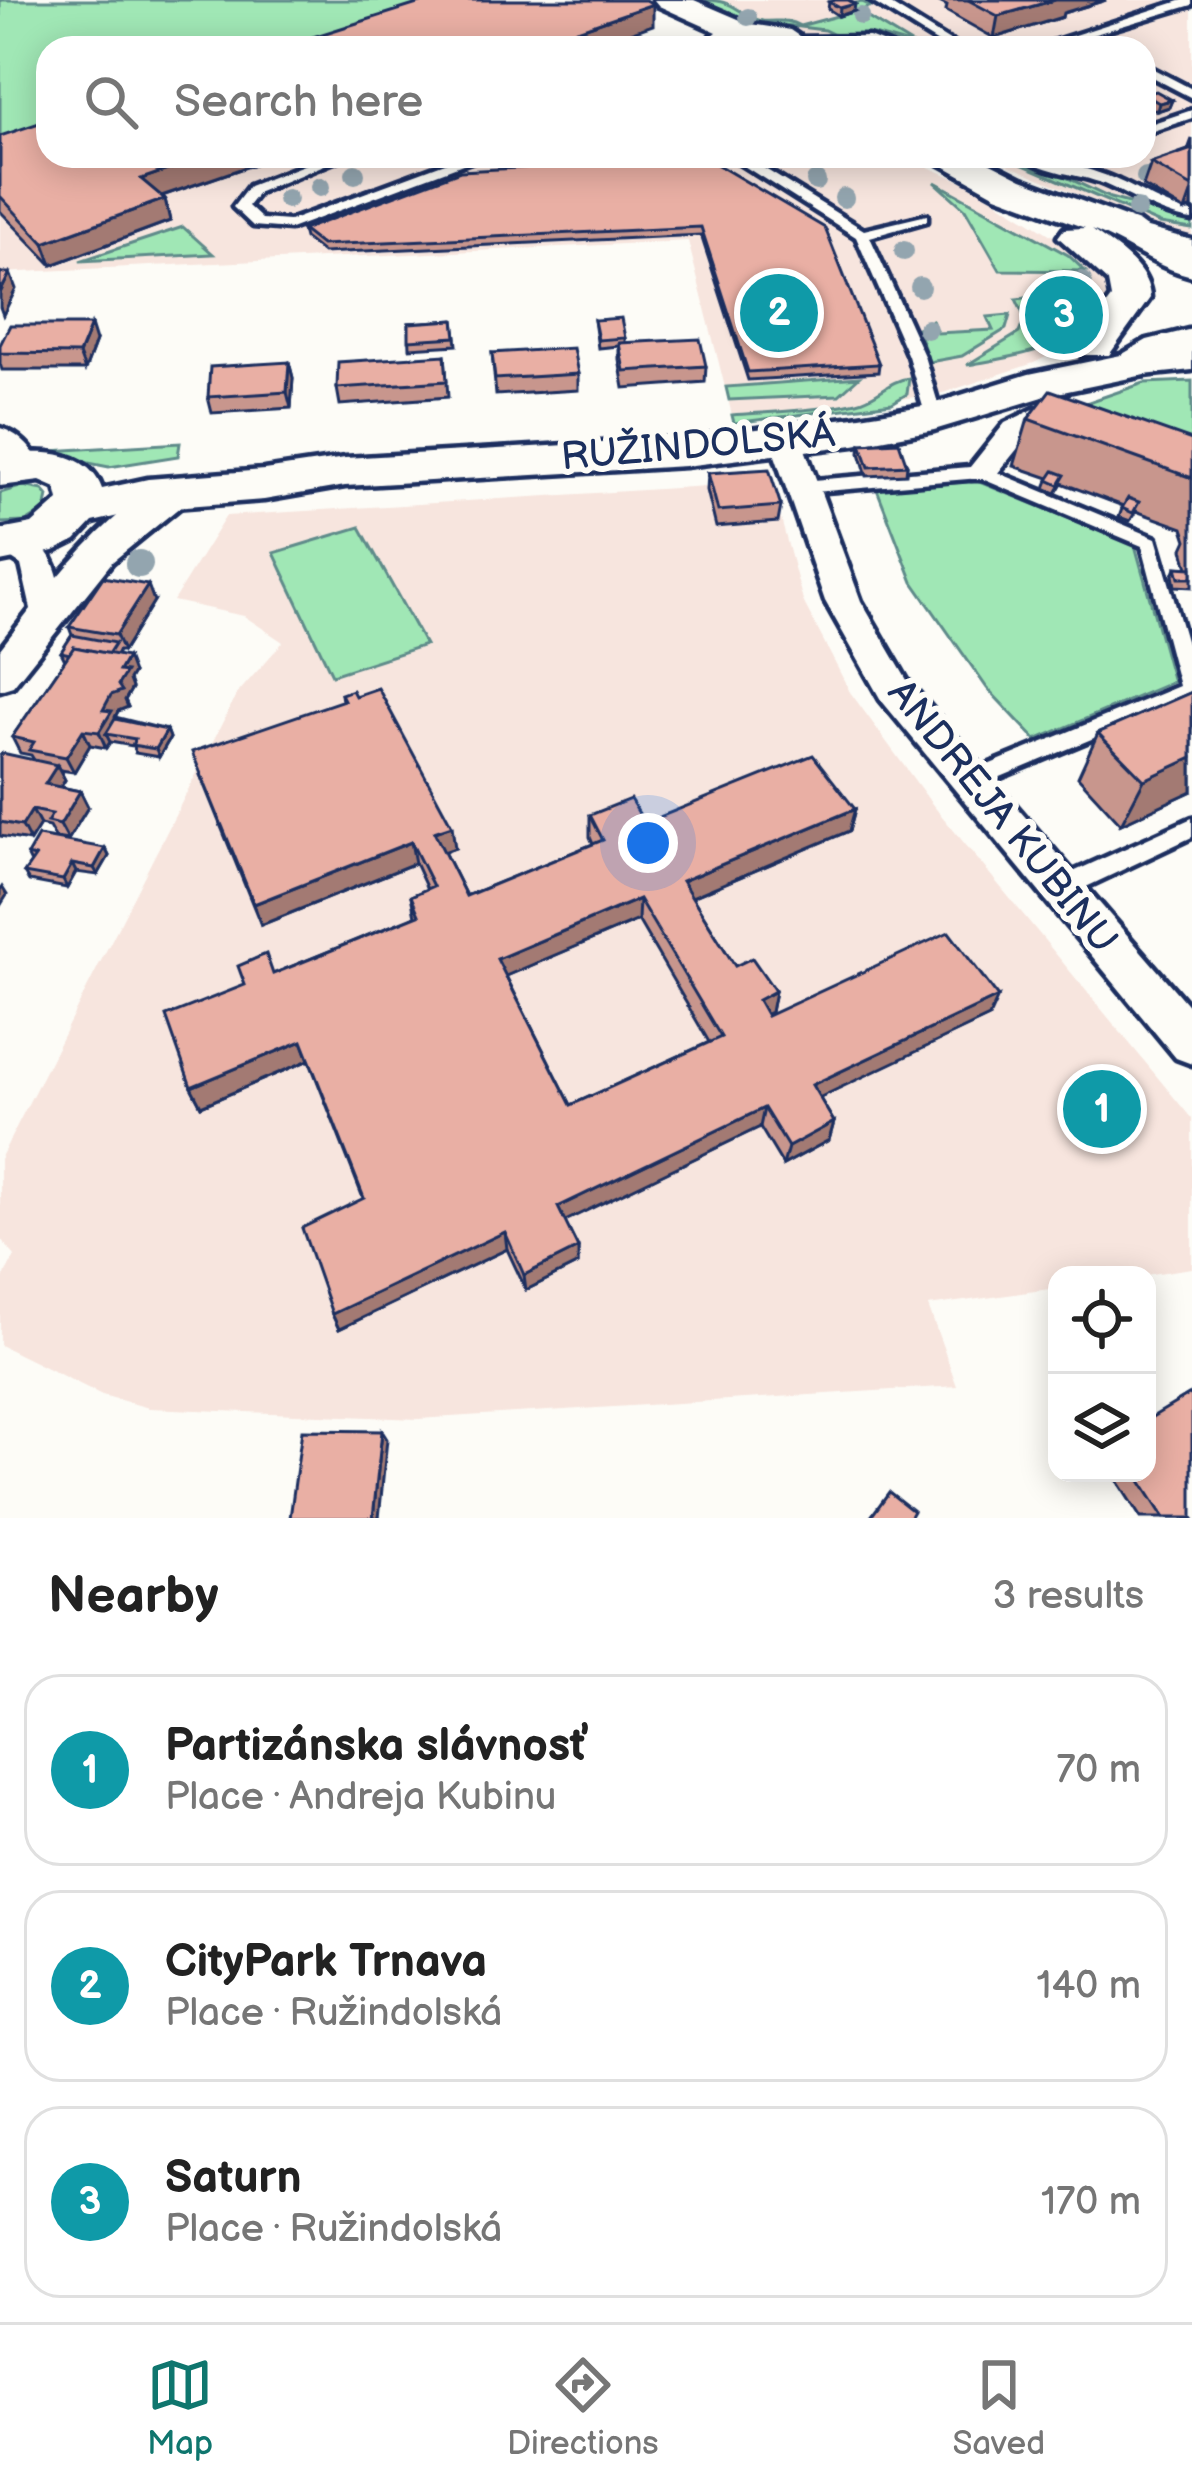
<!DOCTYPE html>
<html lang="en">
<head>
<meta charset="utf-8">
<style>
	:root { --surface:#fff; --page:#f2f2f2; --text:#222; --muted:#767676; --line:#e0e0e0; --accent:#0f766e }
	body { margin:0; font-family:"Balsamiq Sans",sans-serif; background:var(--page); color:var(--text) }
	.controls { position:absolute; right:36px; bottom:36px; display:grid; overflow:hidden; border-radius:24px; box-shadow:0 6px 30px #0003 }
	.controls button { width:108px; height:108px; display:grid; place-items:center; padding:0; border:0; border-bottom:3px solid var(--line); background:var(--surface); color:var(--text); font:60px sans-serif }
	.you { position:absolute; left:648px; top:843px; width:42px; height:42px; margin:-30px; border:9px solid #fff; border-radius:50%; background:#1a73e8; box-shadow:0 0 0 18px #1a73e833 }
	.badge { display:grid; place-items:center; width:78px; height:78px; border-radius:50%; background:var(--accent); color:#fff; font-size:39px; font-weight:700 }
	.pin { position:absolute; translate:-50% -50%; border:6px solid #fff; box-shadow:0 3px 12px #0006 }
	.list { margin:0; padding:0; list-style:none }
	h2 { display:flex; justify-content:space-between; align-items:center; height:156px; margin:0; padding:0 48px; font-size:51px }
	h2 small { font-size:39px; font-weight:400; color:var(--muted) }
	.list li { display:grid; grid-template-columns:78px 1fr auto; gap:36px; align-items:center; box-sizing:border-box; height:192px; margin:0 24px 24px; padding:0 24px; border:3px solid var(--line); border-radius:36px }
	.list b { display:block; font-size:45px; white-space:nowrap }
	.list p { margin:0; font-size:39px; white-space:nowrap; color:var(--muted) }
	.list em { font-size:39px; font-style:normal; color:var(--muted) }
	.icon { flex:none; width:66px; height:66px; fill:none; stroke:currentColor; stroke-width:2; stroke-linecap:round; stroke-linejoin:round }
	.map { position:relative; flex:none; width:1192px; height:1518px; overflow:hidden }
	.search { position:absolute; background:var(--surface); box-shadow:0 6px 30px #0003; left:36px; right:36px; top:36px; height:132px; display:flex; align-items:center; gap:30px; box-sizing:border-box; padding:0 42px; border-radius:36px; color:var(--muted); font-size:45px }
	.sheet { height:804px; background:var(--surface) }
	nav { display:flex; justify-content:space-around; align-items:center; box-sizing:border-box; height:168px; border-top:3px solid var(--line); background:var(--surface); font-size:33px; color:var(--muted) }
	nav a { display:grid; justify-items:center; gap:6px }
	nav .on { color:var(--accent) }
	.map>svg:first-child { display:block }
</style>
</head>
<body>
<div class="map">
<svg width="1192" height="1518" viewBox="0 0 1192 1518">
	<rect width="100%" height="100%" fill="#fdfcf7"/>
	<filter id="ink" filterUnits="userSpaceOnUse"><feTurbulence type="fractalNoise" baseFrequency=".00833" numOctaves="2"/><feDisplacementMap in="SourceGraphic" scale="24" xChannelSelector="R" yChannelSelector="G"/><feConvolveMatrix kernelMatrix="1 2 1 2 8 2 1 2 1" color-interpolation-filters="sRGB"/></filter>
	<g filter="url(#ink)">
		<!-- built -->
		<g fill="#f7e5de">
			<polygon points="688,0 1192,0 1192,242 986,156 1144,156 1144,48 834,48 825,37 738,25"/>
			<polygon points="0,155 902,156 973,186 1113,274 1113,314 1076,342 1034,363 943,393 734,423 688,241 0,273"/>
			<polygon points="771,482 803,601 850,692 932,804 1192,1119 1192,1268 1145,1275 1057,1275 1057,1288 928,1306 957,1386 418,1419 149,1408 102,1395 0,1345 0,1284 15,1256 0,1238 0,1159 237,694 283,642 244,616 173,601 226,516"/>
		</g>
		<!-- green -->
		<g fill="#a0e7b5" stroke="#5e8b8a" stroke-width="3">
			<polygon points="0,0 450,0 298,48 48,48 48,127 0,142"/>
			<path d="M707 0C737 0 743 19 763 21 777 22 786 18 800 26L852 12 843 5 862 2 871 6 858 12 916 47 874 35 837 36 824 30 742 20 705 4Z"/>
			<polygon points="1003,156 1022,156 1110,198 1192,220 1192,229 1160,224"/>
			<polygon points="935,182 1068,255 1085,271 1000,270 965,209"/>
			<polygon points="183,227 213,254 80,261"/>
			<path d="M1062 294 1088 311C1065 353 1010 357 967 365L1019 333 1025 318 1016 299Z"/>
			<polygon points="1010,315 1006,329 962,356 929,362 917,328 932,320 937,333 993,330 987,317"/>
			<polygon points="859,377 839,395 729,400 726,387"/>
			<path d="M909 378 907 394 892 403 734 423 732 415C774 412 816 411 857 402 877 398 889 380 909 378Z"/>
			<polygon points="1192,381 1192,459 1077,406 1144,383"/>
			<polygon points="180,443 178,456 109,467 33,452"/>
			<polygon points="977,481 1135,545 1173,682 1036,740 987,688 913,582 877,489"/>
			<polygon points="23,486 43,490 48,496 45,510 26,522 0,523 0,493"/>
			<polygon points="360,527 425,645 332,675 274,553"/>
		</g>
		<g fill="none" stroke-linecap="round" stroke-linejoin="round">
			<!-- service casing -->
			<g stroke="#1b2f5e" stroke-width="9">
				<g id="service">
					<polygon points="869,0 883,0 961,48 946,48"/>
					<polygon points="1183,0 1192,0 1192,5 1092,35 1113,48 1098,48 1081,38 1052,48 1034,48"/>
					<polygon points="869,37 896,48 868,45 793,46 787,42 793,38"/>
					<polygon points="1144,64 1192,89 1192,98 1144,73"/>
					<polygon points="1192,110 1192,118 1144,134 1144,126"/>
					<polygon points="327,156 346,156 259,192 248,206 262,219 289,221 464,156 484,156 290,229 253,226 233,207 249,186"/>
					<polygon points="728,156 744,156 864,230 927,215 927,221 870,237 924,356 942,417 940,421 934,422 926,417 908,356 856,237"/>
					<path d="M1023 156C1045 156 1099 171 1119 181 1144 192 1164 208 1192 212V220C1158 215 1134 197 1104 184 1077 173 1046 174 1023 156Z"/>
					<polygon points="982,466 1156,538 1192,661 1192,697 967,791 959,789 956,783 959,777 1179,686 1142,546 980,478 802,493 793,487 802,481"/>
					<polygon points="1192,818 1192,837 1067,896 1059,898 1051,896 1048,889 1051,882"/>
				</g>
			</g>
			<!-- minor casing -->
			<g stroke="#1b2f5e" stroke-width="9">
				<g id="minor">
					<polygon points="1125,222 1192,240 1192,256 1116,236 1112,230 1116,224"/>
					<polygon points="1036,408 1085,426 1090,433 1074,443 1038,430 1027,437 993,479 971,479 966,472 1005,423"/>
					<polygon points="786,431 802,441 861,601 907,680 1192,1010 1192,1064 1176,1058 881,700 825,601 770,441"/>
					<path d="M174 483 186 486 190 494 186 502 112 562 13 686 0 690V649L31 609 21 565 3 553V537C32 529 52 551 58 577 88 543 130 495 174 483Z"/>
				</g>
			</g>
			<!-- tertiary casing -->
			<g stroke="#1b2f5e" stroke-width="9">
				<g id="tertiary">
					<polygon points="1192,348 1192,370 1134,376 1121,373 1116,365 1121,357"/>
					<path d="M0 428C19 433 32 449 43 466L37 475C20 479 11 478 0 465Z"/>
				</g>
			</g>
			<!-- secondary casing -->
			<g stroke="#1b2f5e" stroke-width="9">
				<g id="secondary">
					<path d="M654 0H694L750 24 790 30 816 48C795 48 776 42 756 42 737 42 718 48 697 48L717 32 659 6Z"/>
					<path d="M934 156H977L1022 179 1138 222 1162 240 1192 252V276C1154 267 1127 244 1092 230 1114 247 1149 266 1150 298L1109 355H1081L1075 346 1111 298 1108 282 1058 237 1064 229 1085 228 996 195 939 163Z"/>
					<path d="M1192 329V353L1149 374 1053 394 934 430 854 445 685 466 345 486 264 500 148 509 93 522 76 540 54 551 0 562V530L32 524 59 500 56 488 40 481 0 486V458C35 448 89 449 102 489L148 479 264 470 345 458 685 438 854 417 929 405 1029 374 1121 355 1147 340Z"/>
				</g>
			</g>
			<!-- service -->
			<use href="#service" fill="#fdfcf7" fill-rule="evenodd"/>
			<!-- minor -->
			<use href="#minor" fill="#fdfcf7" fill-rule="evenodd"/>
			<!-- tertiary -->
			<use href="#tertiary" fill="#fdfcf7" fill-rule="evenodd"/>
			<!-- secondary -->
			<use href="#secondary" fill="#fdfcf7" fill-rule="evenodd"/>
		</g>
		<!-- trees -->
		<g fill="#93a5af">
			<circle cx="861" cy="16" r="9"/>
			<circle cx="748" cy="17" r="9"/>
			<circle cx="355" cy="174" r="10"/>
			<circle cx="1146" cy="177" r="10"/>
			<circle cx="816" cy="181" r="10"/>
			<circle cx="320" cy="187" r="10"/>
			<circle cx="844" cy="198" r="10"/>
			<circle cx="287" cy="199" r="10"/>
			<circle cx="1137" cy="209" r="10"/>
			<circle cx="904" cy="251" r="10"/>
			<circle cx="1082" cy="281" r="10"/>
			<circle cx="920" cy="287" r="10"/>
			<circle cx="927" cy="329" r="10"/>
			<circle cx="139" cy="564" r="14"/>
		</g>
		<!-- wall -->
		<g fill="#c8968d" stroke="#1b2f5e" stroke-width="3" fill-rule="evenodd">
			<polygon points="935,0 1106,0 1063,13 1062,17 994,38 946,11 947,6"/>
			<polygon points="829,2 854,11 839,16 828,9"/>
			<polygon points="1144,95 1172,100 1169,107 1157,111 1144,104"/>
			<polygon points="0,136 278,156 162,196 165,199 170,221 52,265 0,211"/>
			<polygon points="1192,139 1192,208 1185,211 1143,186 1151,163 1188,150"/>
			<polygon points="706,158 879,364 878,372 748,380 701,235 323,253 304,238 302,230"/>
			<polygon points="454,320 457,345 410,348 409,323"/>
			<polygon points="594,320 625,338 625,343 706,366 705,382 624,388 619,359 619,346 598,348"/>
			<polygon points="96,341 85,370 2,370 0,364 0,345"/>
			<polygon points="492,353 578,374 578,390 496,395"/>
			<polygon points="445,355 448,397 340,405 337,388"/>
			<polygon points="289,362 293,378 291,408 212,413 208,397"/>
			<polygon points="1028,419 1192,440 1192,587 1175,586 1173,575 1176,567 1188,568 1183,549 1187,540 1183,528 1136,511 1130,521 1119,517 1123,506 1062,483 1056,493 1045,488 1049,478 1014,466"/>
			<polygon points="861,444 907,465 906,474 867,476 860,453"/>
			<polygon points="708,473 781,506 778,522 716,527 707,490"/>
			<polygon points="154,601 123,651 118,651 116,655 133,673 129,680 132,688 125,700 128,707 118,711 115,717 167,730 170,738 159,757 135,753 133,746 110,742 106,748 90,745 74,772 60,770 65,780 61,787 80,791 88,807 68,840 55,838 49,827 40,825 30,841 0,836 0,756 34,760 31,755 20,753 12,737 65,660 61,652 72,635 69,627"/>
			<polygon points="1192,692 1192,791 1121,824 1078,777 1098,733"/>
			<path d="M341 694 455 848 444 852 466 896 593 844 590 837V815L645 823 855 809 849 831 692 897 735 966 775 991 771 1012 766 1014 767 1016 989 1017 819 1097 834 1122 829 1140 783 1165 760 1127 564 1221 578 1248V1264L526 1290 507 1249 339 1329 332 1314 363 1198 309 1060 201 1106 191 1087 273 974 415 916 411 896 427 889 415 863 261 925 200 775 342 701ZM638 920 709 1042 571 1105 506 976Z"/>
			<polygon points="105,848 109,856 98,875 76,872 67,888 29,881 24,873 31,863 27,855"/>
			<polygon points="1112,1473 1147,1473 1192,1518 1141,1518"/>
		</g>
		<!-- shaded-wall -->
		<g fill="#a37a73" stroke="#1b2f5e" stroke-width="3">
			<polygon points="1055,0 1106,0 1063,13 1062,17 994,38 998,16"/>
			<polygon points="653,4 653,25 587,48 525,48"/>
			<polygon points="855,4 854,11 839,16 840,8"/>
			<polygon points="1172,100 1169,107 1157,111 1159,103"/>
			<polygon points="208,156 278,156 147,201 141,179"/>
			<polygon points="1192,191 1192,208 1185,211"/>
			<polygon points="165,199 170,221 52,265 44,243"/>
			<polygon points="10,273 16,289 3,315 0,307 0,293"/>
			<polygon points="91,325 96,341 85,370 79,354"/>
			<polygon points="289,362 293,378 291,408 287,392"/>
			<polygon points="148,585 154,601 123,651 116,635"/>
			<polygon points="127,657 133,673 129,680 132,688 125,700 128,707 118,711 115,717 119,727 106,734 110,742 106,748 99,732 103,710 119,671"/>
			<polygon points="83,730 90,745 74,772 66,757"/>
			<polygon points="167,730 170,738 159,757 156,749"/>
			<polygon points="1192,758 1192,791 1121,824 1144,780"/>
			<polygon points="57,765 65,780 53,799 45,784"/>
			<polygon points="80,791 88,807 68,840 60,825"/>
			<polygon points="855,809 849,831 680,902 682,881"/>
			<polygon points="32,810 40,825 30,841 22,826"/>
			<polygon points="452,826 455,848 438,854 434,832"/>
			<polygon points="411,842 415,863 261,925 254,904"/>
			<polygon points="105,848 109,856 98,875 94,868"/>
			<polygon points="72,864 76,872 67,888 63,880"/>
			<polygon points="2,887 7,895 0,906 0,890"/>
			<polygon points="639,899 638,920 499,979 497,959"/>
			<polygon points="775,991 771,1012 754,1020 758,1000"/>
			<polygon points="998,997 989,1017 806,1104 812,1085"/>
			<polygon points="302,1041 309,1060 201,1106 191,1087"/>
			<polygon points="764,1108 760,1127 559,1224 558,1207"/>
			<polygon points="834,1122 829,1140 783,1165 788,1147"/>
			<polygon points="505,1232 507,1249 339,1329 332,1314"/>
			<polygon points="578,1248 578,1264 526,1290 524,1275"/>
			<polygon points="382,1431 387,1439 379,1518 373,1518"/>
		</g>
		<!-- building -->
		<g fill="#e9afa4" stroke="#1b2f5e" stroke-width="3" fill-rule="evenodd">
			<polygon points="430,0 646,0 653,4 525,48 278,48"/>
			<polygon points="835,0 848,0 855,4 840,8 829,2"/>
			<polygon points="968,0 1055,0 998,16"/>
			<polygon points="1156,91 1172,100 1159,103 1144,94"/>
			<polygon points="48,120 48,156 208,156 141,179 165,199 44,243 0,196 0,136"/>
			<polygon points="1192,149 1192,187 1151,163"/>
			<polygon points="706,158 825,228 879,364 748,372 701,227 321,245 302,230 460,171"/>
			<polygon points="0,273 10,273 0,293"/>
			<polygon points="621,318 625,338 598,340 594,320"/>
			<polygon points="454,320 456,337 409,340 409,323"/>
			<polygon points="10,325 91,325 79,354 0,353 0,345"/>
			<polygon points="700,339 706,366 624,371 619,343"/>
			<polygon points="573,348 578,374 495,379 492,353"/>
			<polygon points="445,355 447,381 337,388 338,362"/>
			<polygon points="289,362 287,392 208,397 210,367"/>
			<polygon points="1050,390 1192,440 1192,478 1028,419"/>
			<polygon points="899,442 907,465 869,467 861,444"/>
			<polygon points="769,469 781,506 718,511 708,473"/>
			<polygon points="1054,471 1065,475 1059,485 1048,480"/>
			<polygon points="1128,498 1139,502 1133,513 1122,508"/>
			<polygon points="1176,567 1192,568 1192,578 1179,578"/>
			<polygon points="103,577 148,585 116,635 69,627"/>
			<polygon points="72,635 115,643 108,654 74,647 70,654 61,652"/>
			<polygon points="74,647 127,657 119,671 126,672 118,685 122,691 111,695 103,710 112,711 99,732 83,730 66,757 29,750 34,742 12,737"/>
			<path d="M378 688 452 826 434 832 466 896 603 840 590 815 630 799 645 823 813 755 855 809 682 881 735 966 752 958 775 991 758 1000 767 1016 949 932 998 997 812 1085 834 1122 788 1147 764 1108 558 1207 578 1248 524 1275 505 1232 332 1314 302 1228 364 1198 302 1041 191 1087 166 1016 245 985 238 966 266 954 273 974 419 915 411 896 433 886 411 842 254 904 192 752 344 700 341 694 352 690 355 696ZM639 899 721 1037 571 1105 497 959Z"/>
			<polygon points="1192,692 1192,758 1144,780 1098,733"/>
			<polygon points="115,719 167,730 156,749 132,745 135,739 106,734"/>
			<polygon points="2,753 57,765 45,784 80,791 60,825 47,822 52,814 32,810 22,826 0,822 0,756"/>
			<polygon points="38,836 105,848 94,868 72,864 63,880 24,873 35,857 27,855"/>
			<polygon points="1192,1393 1192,1518 1164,1518 1135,1473 1147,1473 1147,1420"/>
			<polygon points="302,1430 382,1431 373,1518 290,1518"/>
			<polygon points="889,1492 913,1511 909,1518 870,1518"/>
		</g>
	</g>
	<g text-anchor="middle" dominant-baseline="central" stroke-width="12" stroke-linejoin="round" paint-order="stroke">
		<!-- street labels -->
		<g font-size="39" fill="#1b2f5e" stroke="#fdfcf7">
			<text transform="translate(698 446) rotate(-5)">RUŽINDOLSKÁ</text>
			<text transform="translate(1002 817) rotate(51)">ANDREJA KUBINU</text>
		</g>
	</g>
</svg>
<div class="controls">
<button><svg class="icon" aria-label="locate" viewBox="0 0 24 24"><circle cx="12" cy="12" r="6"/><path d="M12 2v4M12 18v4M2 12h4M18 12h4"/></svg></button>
<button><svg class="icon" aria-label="layers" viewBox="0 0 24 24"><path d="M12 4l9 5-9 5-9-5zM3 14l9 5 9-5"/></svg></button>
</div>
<div class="you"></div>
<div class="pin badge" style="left:1102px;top:1109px;background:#0f9aa8">1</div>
<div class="pin badge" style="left:779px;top:313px;background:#0f9aa8">2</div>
<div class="pin badge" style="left:1064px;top:315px;background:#0f9aa8">3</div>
<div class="search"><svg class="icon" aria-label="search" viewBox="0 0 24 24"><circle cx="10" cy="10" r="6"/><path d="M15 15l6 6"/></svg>Search here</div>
</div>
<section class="sheet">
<h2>Nearby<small>3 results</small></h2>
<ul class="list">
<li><span class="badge" style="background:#0f9aa8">1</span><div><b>Partizánska slávnosť</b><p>Place · Andreja Kubinu</p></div><em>70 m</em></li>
<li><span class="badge" style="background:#0f9aa8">2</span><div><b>CityPark Trnava</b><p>Place · Ružindolská</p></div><em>140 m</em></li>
<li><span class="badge" style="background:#0f9aa8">3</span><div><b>Saturn</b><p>Place · Ružindolská</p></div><em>170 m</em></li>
</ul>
</section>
<nav>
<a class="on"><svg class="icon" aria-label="map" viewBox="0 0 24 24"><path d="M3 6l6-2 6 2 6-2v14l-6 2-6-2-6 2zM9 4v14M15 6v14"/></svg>Map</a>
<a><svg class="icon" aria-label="directions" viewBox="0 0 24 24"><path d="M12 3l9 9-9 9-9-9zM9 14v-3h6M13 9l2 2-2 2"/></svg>Directions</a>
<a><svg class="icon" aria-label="saved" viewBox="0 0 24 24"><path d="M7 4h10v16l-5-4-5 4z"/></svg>Saved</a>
</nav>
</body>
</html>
